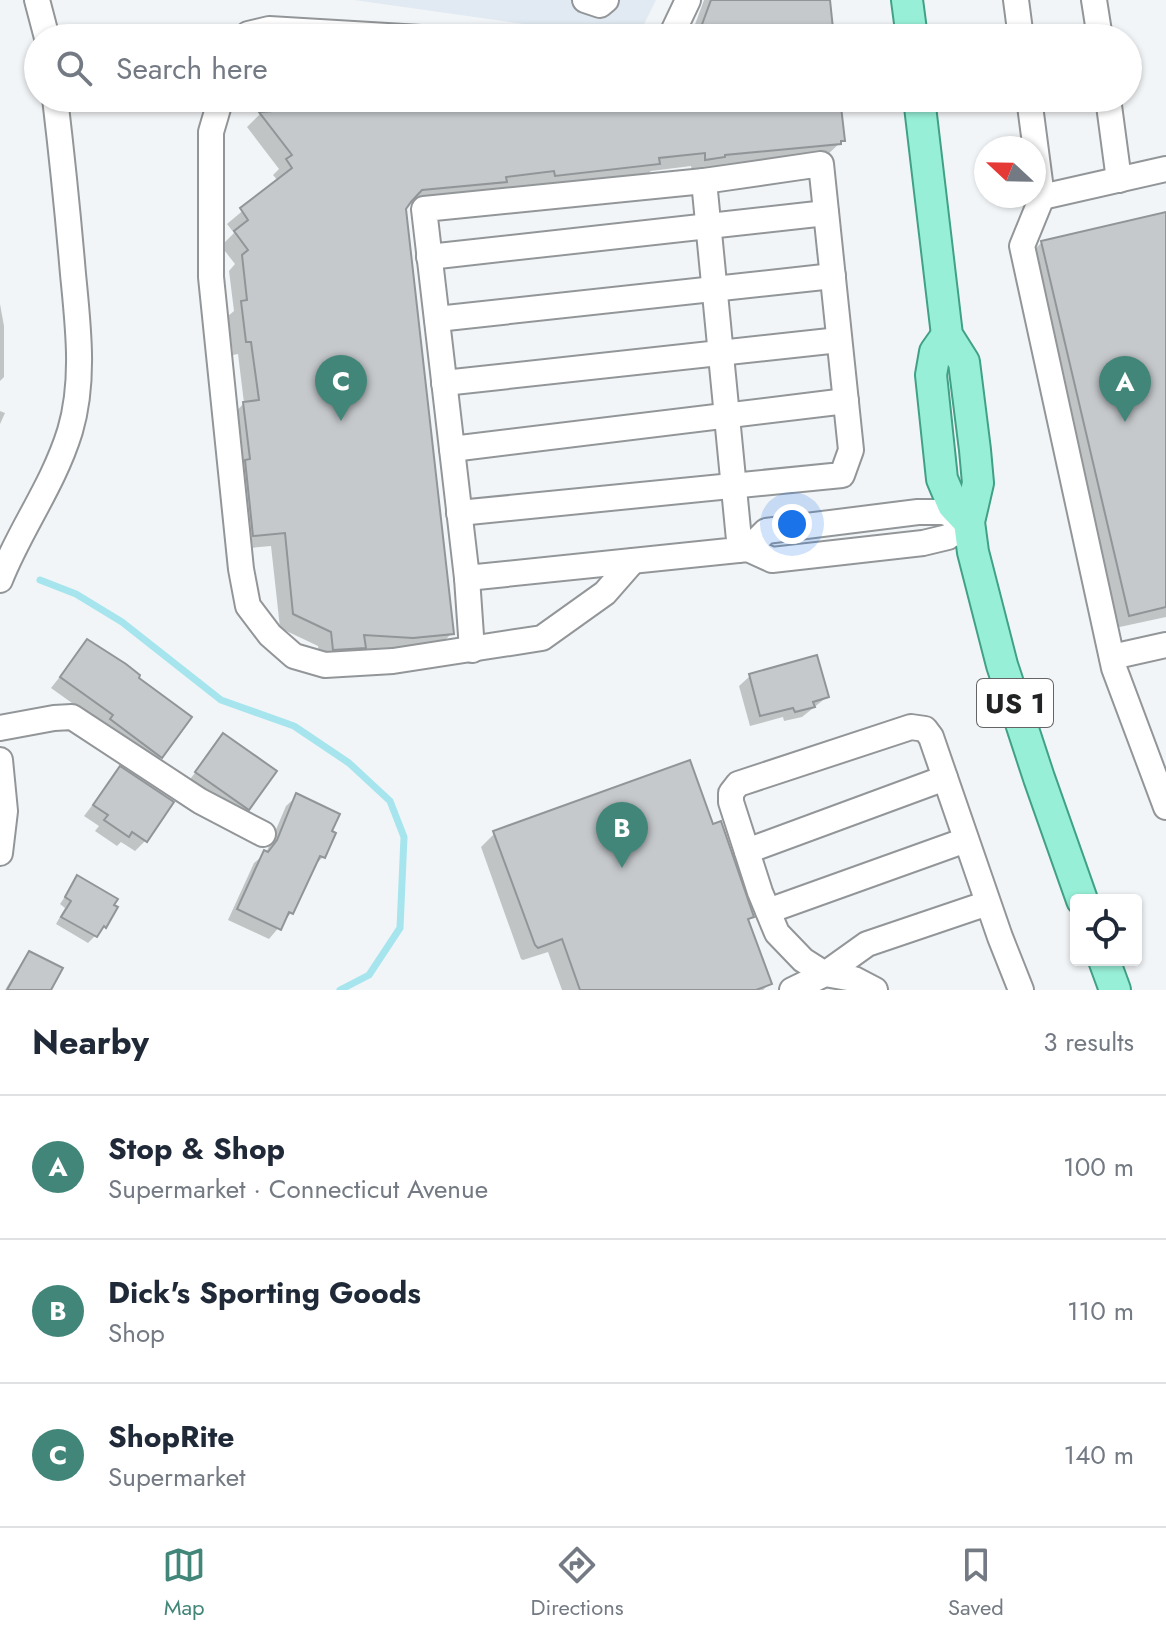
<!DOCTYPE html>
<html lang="en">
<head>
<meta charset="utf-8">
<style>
	:root { --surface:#fff; --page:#f2f2f3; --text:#1f2937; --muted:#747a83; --line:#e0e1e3; --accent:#428679 }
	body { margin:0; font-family:Jost,sans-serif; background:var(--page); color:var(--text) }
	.controls { position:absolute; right:24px; bottom:24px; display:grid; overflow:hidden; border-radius:8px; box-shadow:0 2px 6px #0004 }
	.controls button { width:72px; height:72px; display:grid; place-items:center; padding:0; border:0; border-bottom:2px solid var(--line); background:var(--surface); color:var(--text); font:40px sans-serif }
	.compass { position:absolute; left:974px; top:136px; width:72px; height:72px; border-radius:50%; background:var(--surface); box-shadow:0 2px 6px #0004; rotate:292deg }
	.you { position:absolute; left:792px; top:524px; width:28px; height:28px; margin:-20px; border:6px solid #fff; border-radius:50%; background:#1a73e8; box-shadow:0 0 0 12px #1a73e833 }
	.badge { display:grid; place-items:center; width:52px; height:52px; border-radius:50%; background:var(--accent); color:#fff; font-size:26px; font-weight:700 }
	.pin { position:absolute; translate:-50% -66px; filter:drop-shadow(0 2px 4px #0008) }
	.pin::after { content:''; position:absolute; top:42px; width:28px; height:24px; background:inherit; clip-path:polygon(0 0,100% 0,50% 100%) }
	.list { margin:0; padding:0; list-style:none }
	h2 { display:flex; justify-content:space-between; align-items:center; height:104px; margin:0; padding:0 32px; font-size:34px }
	h2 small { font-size:26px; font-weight:400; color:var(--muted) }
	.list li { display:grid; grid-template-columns:52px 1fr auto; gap:24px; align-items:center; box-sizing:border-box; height:144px; padding:0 32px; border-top:2px solid var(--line) }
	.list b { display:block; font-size:30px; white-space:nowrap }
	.list p { margin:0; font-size:26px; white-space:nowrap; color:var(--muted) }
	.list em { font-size:26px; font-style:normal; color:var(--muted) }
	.icon { flex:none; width:44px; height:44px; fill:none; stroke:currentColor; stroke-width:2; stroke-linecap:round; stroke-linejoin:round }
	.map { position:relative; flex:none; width:1166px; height:990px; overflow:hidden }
	.search { position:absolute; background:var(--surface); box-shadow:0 2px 6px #0004; left:24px; right:24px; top:24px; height:88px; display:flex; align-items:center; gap:20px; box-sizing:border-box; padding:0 28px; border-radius:44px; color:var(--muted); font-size:30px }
	.sheet { height:536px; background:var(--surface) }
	nav { display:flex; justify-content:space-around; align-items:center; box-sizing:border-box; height:112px; border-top:2px solid var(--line); background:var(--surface); font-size:22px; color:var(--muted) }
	nav a { display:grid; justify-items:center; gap:4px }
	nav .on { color:var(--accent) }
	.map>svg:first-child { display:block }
</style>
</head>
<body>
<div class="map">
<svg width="1166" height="990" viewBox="0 0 1166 990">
	<rect width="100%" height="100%" fill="#f2f5f7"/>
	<!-- built -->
	<polygon fill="#e1eaf2" points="354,0 656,0 637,38 622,38"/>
	<!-- shadow -->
	<g fill="#0003">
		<polygon points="704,0 828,0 832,38 690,38"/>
		<polygon points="298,98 838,98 843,140 825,157 692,172 691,166 651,171 644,178 542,189 541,184 497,189 491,196 409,203 404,209 452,633 438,647 398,652 362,649 350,661 320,662 318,646 280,628 271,546 239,549 230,418 244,403 238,354 233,355 228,316 234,311 229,271 235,264 221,246 234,233 227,224 278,181 273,175 279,169 247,127 260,114 300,111"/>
		<polygon points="1166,214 1166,617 1115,628 1028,256 1042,242"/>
		<polygon points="0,304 4,326 4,377 0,381"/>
		<polygon points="0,411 5,413 0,424"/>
		<polygon points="88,641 161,757 150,767 104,726 51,688"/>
		<polygon points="750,676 827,697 802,717 784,721 783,717 750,726 739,686"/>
		<polygon points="224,736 248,809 237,819 187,783"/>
		<polygon points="120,769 171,803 145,841 135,851 121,842 117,846 95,831 99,826 84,816"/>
		<polygon points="297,796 333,834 323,857 312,868 291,913 269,939 228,920 254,863 266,853 286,806"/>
		<polygon points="712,826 752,916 747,921 769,984 763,990 562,990 548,952 523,960 521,959 481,847 495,833"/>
		<polygon points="78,877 105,926 88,943 56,924 65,908 60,904"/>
		<polygon points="29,953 49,990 5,990 23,960"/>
	</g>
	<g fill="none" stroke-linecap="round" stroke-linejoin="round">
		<!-- stream -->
		<polyline stroke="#a6e5ed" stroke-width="7" points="40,580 76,594 122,622 221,700 294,726 349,763 390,801 404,837 400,928 369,975 340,990"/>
	</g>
	<!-- building -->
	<g fill="#c6c9cc" stroke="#929598" stroke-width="2">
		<polygon points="711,0 830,0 834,38 697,38"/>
		<polygon points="313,98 840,98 845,141 841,141 841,144 725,155 725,157 705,160 705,153 659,158 660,164 555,176 554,171 506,177 507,182 422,190 411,202 406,209 454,634 413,638 364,635 366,648 333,650 331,632 293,614 285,533 253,536 245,460 250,459 243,402 259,400 251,342 246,342 241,301 247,300 242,255 248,250 234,231 248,220 240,208 292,168 286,159 292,155 259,112 314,108"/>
		<polygon points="1166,212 1166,607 1129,616 1041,241"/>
		<polygon points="87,639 126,664 140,675 139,678 192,717 162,758 110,719 113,715 60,677"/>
		<polygon points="817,655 829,697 813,702 815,707 795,712 793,708 760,716 749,674"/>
		<polygon points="223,733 277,771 249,810 195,772"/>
		<polygon points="690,760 713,824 721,821 754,917 748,919 772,984 756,990 580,990 562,939 538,948 535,945 493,831"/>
		<polygon points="120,766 174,802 147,842 132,832 129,837 104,820 108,815 93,805"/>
		<polygon points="296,793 340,814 332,831 336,833 325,858 320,856 293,914 289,912 281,930 237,909 264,850 268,852 277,840"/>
		<polygon points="77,875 118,899 114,905 118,907 106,928 104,926 97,937 61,917 71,901 65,897"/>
		<polygon points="29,951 63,968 51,990 7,990"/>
	</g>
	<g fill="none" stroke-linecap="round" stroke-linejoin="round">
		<!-- minor casing -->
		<g stroke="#939698" stroke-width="28">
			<g id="minor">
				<polyline points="37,0 47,38"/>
				<polyline points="585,0 600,5 606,0"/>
				<polyline points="1016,0 1021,38"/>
				<polyline points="1094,0 1100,38"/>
				<polyline points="245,38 248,34 269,29 421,38"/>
				<polyline points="670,38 688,0"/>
				<polyline points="221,98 211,132 211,277 241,569 248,606 270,635 294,656 325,665 393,661 542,638 605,593 633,561"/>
				<polyline points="1029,98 1042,197 1166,169"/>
				<polyline points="1108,98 1119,180"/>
				<polyline points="1042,197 1022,246 1114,668 1166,807"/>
				<polyline points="429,257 826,213"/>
				<polyline points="437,319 833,276"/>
				<polyline points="444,383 839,340"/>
				<polyline points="452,449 846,401"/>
				<polyline points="459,513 842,475 851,450 821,164 704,181"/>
				<polyline points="748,549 766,531 918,512 944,512 969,522"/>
				<polyline points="740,550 704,181 424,209 467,578 748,549 772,560 923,543 948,537 969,522"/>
				<polyline points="467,578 472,650"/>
				<path d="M0 580C20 529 53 486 70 431 85 381 78 325 73 274 68 215 62 157 55 98"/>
				<polyline points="1112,657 1166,645"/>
				<polyline points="0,728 54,718 72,717 200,801 263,834"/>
				<polyline points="0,760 5,811 0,853"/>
				<polyline points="747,851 945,778"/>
				<polyline points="988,903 867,944 825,974 803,960 777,933 760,892 731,802 731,793 738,784 911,727 925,729 931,737 1000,937 1021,990"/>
				<polyline points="768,911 966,840"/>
				<polyline points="792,990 825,974 854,979 875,990"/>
			</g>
		</g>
		<!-- major casing -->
		<g stroke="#41a187" stroke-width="34">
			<g id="major">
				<polyline points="907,0 912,38"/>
				<polyline points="919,98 947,335 964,362 975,450 978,483 969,522 973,552 1002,665 1039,778 1082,900"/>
				<polyline points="947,335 935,352 931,375 942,479 953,505 969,522"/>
				<polyline points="1104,960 1115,990"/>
			</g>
		</g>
		<!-- minor -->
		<use href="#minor" stroke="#fff" stroke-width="24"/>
		<!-- major -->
		<use href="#major" stroke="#97efd7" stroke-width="30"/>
	</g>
	<g text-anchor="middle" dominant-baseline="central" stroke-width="8" stroke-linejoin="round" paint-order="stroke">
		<!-- shield labels -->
		<rect fill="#fff" stroke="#646566" stroke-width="2" x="977" y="679" width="76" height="48" rx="6"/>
		<g font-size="28" font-weight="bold" fill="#222324">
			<text x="1015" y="703">US 1</text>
		</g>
	</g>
</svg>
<div class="controls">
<button><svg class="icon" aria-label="locate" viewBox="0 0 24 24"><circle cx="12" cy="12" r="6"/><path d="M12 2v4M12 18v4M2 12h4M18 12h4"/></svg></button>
</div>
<svg class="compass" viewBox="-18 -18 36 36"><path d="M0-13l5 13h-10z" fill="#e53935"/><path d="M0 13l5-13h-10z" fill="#747a83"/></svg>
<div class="you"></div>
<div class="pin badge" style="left:1125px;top:422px">A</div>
<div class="pin badge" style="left:622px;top:868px">B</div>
<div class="pin badge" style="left:341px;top:421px">C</div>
<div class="search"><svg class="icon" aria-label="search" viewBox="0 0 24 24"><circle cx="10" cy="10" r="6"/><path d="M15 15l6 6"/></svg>Search here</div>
</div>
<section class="sheet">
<h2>Nearby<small>3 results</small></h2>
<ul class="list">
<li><span class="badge">A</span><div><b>Stop &amp; Shop</b><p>Supermarket · Connecticut Avenue</p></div><em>100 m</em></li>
<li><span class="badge">B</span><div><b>Dick's Sporting Goods</b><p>Shop</p></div><em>110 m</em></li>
<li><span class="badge">C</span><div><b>ShopRite</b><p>Supermarket</p></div><em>140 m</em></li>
</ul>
</section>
<nav>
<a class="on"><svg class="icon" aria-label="map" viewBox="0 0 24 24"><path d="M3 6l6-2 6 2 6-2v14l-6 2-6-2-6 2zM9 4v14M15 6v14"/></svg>Map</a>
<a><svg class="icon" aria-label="directions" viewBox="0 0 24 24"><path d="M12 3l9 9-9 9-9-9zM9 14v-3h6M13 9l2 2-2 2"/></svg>Directions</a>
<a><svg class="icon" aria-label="saved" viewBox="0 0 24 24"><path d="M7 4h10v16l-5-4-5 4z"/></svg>Saved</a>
</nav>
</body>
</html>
